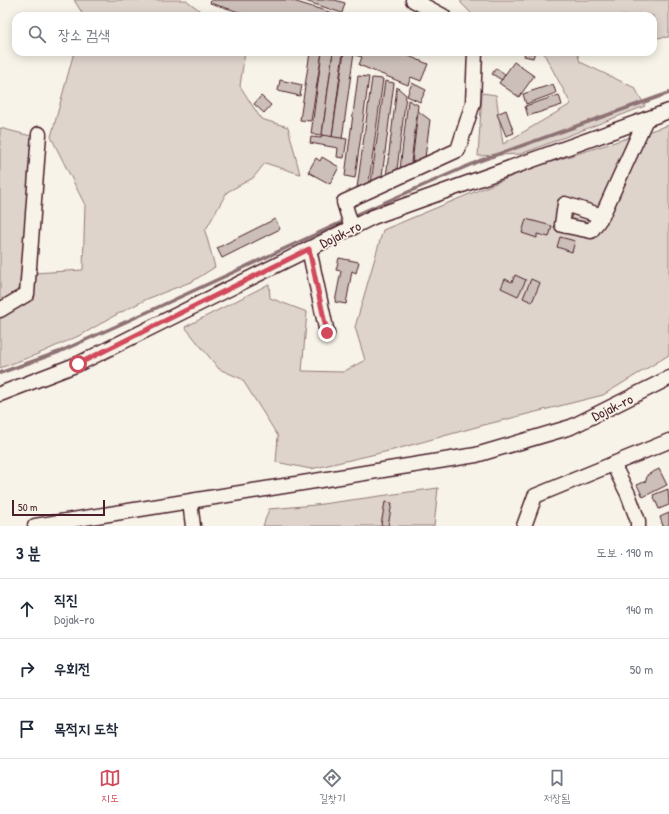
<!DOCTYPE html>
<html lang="ko">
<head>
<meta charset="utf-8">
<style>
	:root { --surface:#fff; --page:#f2f2f3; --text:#1f2937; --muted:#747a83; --line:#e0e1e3; --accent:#d1495b }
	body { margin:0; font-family:"Patrick Hand","Poor Story",sans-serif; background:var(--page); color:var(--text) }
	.scale { position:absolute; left:12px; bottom:10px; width:93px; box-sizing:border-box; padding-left:4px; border:2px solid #4a1f2b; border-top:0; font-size:11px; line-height:14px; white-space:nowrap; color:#4a1f2b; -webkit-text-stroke:3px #f7f3e8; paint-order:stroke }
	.stop { position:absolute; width:12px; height:12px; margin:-9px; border:3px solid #d1495b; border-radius:50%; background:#fff }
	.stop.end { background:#d1495b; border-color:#fff; box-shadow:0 1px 4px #0008 }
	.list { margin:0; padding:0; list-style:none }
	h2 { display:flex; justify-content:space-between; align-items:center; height:52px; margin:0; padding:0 16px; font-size:17px }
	h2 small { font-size:13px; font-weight:400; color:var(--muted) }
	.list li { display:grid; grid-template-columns:26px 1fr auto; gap:12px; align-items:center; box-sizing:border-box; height:60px; padding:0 16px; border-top:1px solid var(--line) }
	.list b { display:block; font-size:15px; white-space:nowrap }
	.list p { margin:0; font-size:13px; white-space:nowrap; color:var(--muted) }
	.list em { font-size:13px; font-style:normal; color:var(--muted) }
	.icon { flex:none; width:22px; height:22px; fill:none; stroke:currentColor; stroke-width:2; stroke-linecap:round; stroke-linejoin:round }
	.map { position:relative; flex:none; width:669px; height:526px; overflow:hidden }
	.search { position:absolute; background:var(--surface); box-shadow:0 2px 10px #0003; left:12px; right:12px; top:12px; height:44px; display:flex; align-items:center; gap:10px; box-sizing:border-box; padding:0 14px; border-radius:12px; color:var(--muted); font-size:15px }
	.sheet { height:232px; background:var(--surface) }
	nav { display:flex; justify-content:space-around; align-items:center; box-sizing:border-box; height:56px; border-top:1px solid var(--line); background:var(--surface); font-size:11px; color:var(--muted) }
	nav a { display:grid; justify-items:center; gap:2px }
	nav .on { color:var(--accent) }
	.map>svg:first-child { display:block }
</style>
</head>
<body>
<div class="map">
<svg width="669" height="526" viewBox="0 0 669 526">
	<rect width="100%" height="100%" fill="#f7f3e8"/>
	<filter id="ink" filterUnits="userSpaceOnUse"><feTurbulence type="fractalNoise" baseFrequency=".025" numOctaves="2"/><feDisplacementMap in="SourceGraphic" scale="8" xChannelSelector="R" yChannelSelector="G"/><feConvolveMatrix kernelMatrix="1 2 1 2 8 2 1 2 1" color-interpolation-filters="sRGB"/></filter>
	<g filter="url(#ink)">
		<!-- green -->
		<g fill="#ded4cc" stroke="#947a7c">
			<polygon points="74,0 186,0 207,16 84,16"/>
			<polygon points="461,0 669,0 669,37 653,38 653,16 474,16 461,3"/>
			<polygon points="74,52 245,52 240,86 261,119 288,127 300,174 265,163 253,178 227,192 205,231 215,267 193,281 147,299 112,317 83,334 38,354 0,368 0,314 33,293 34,273 83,270 85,205 51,137"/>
			<polygon points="543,52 577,52 580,62 635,88 645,106 521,154 478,156 482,93 496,95 503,144 571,104"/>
			<polygon points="669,125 669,355 603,395 480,426 393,450 311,469 276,462 278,436 242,379 219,369 185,327 269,284 270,298 307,312 302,371 343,372 365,360 355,327 383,230 532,168"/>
			<polygon points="0,128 31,136 22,293 0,306"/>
			<polygon points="438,488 434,526 263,526 269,509 315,505"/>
		</g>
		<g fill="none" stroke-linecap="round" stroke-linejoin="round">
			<!-- stream -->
			<g stroke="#8e7275" stroke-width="3.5">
				<polyline points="358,214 479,161 669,93"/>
				<polyline points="0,373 59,352 154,309 340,223"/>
			</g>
		</g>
		<!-- building -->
		<g fill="#ccbfb9" stroke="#4a1f2b">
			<polygon points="211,0 290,0 342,16 252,16 210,3"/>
			<polygon points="302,0 335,0 345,3 342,13"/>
			<polygon points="310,52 322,52 311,121 300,120"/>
			<polygon points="322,52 333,52 322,135 311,134"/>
			<polygon points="333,52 343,52 332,137 322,135"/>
			<polygon points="344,52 354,52 342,139 332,137"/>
			<polygon points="356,52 399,52 428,64 421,81 411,77 408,85 359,65 362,57 355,55"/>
			<polygon points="525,52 535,52 533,58 524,56"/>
			<polygon points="514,62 534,76 519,97 499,83"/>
			<polygon points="496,68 505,74 502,80 492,74"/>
			<polygon points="358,76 369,77 355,178 345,176"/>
			<polygon points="372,78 383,79 368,189 357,188"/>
			<polygon points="280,80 302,85 300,96 278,91"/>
			<polygon points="385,81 394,83 381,184 371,183"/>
			<polygon points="412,83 426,90 420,102 407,96"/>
			<polygon points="553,84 556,93 526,104 523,94"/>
			<polygon points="397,87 406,95 396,178 386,177"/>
			<polygon points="559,95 562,105 528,116 525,106"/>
			<polygon points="261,96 271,105 264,113 254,104"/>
			<polygon points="408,100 418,105 410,171 400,169"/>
			<polygon points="506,110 514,133 506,136 497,114"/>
			<polygon points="418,111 430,120 424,165 412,163"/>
			<polygon points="322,135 347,139 344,158 337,157 338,148 310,143 311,137 321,138"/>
			<polygon points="322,157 339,167 330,184 308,172 316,158 320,161"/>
			<polygon points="275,219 280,229 222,258 217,248"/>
			<polygon points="526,219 552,226 549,237 537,234 537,238 522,233"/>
			<polygon points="560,237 575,241 572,252 557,247"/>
			<polygon points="339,258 359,262 356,273 352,271 346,304 335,302 341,271 336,270"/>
			<polygon points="515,275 526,280 518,296 501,288 505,279 512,282"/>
			<polygon points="531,279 540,283 532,302 523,298"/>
			<polygon points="659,469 667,485 643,497 637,485 646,481 647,475"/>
			<polygon points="668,489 669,505 659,509 653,495"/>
			<polygon points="385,502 392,503 388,526 381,525"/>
			<polygon points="669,513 669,526 663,526 660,517"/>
		</g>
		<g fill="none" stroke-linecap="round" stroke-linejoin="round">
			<!-- minor casing -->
			<g stroke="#4a1f2b" stroke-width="17">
				<g id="minor">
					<polyline points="413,0 443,16"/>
					<polyline points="602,216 565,204 562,225 591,231 602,216 646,119"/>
					<polyline points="352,228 344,202 458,150 473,103 475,52"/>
					<polyline points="309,249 327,333"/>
					<polyline points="0,310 27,294 39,134"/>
					<polyline points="0,394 78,364 373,217 669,111"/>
					<polyline points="613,464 628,494 638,521 638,526"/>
					<polyline points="190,502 193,526"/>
					<polyline points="35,526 476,455 571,427 669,378"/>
					<polyline points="524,526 535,496 669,441"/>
				</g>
			</g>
			<!-- minor -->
			<use href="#minor" stroke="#f7f3e8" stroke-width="14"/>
		</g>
	</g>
	<g fill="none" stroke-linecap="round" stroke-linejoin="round" filter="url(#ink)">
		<!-- route -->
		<polyline stroke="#d1495b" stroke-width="5" points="78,364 309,249 327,333"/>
	</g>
	<g text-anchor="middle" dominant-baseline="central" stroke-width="3.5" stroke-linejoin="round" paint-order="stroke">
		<!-- street labels -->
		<g font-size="14" fill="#4a1f2b" stroke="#f7f3e8">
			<text transform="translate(340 234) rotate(-26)">Dojak-ro</text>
			<text transform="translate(612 407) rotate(-26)">Dojak-ro</text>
		</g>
	</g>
</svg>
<div class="scale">50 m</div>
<div class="stop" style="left:78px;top:364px"></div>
<div class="stop end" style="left:327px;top:333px"></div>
<div class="search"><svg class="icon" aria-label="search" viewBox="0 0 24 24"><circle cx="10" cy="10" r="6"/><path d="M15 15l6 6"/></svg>장소 검색</div>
</div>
<section class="sheet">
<h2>3 분<small>도보 · 190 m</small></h2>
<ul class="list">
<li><svg class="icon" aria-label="ahead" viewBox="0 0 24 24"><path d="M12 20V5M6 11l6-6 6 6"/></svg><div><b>직진</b><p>Dojak-ro</p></div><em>140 m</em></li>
<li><svg class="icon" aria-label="right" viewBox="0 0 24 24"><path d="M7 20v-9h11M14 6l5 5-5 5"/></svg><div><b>우회전</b></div><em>50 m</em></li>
<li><svg class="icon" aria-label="arrive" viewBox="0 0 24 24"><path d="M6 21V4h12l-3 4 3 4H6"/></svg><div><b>목적지 도착</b></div></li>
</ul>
</section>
<nav>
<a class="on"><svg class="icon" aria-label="map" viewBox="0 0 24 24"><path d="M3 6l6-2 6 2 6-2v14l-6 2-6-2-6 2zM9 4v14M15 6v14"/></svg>지도</a>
<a><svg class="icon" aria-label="directions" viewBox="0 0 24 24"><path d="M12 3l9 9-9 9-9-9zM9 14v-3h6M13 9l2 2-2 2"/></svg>길찾기</a>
<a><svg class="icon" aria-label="saved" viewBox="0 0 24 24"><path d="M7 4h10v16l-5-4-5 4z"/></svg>저장됨</a>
</nav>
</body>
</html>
